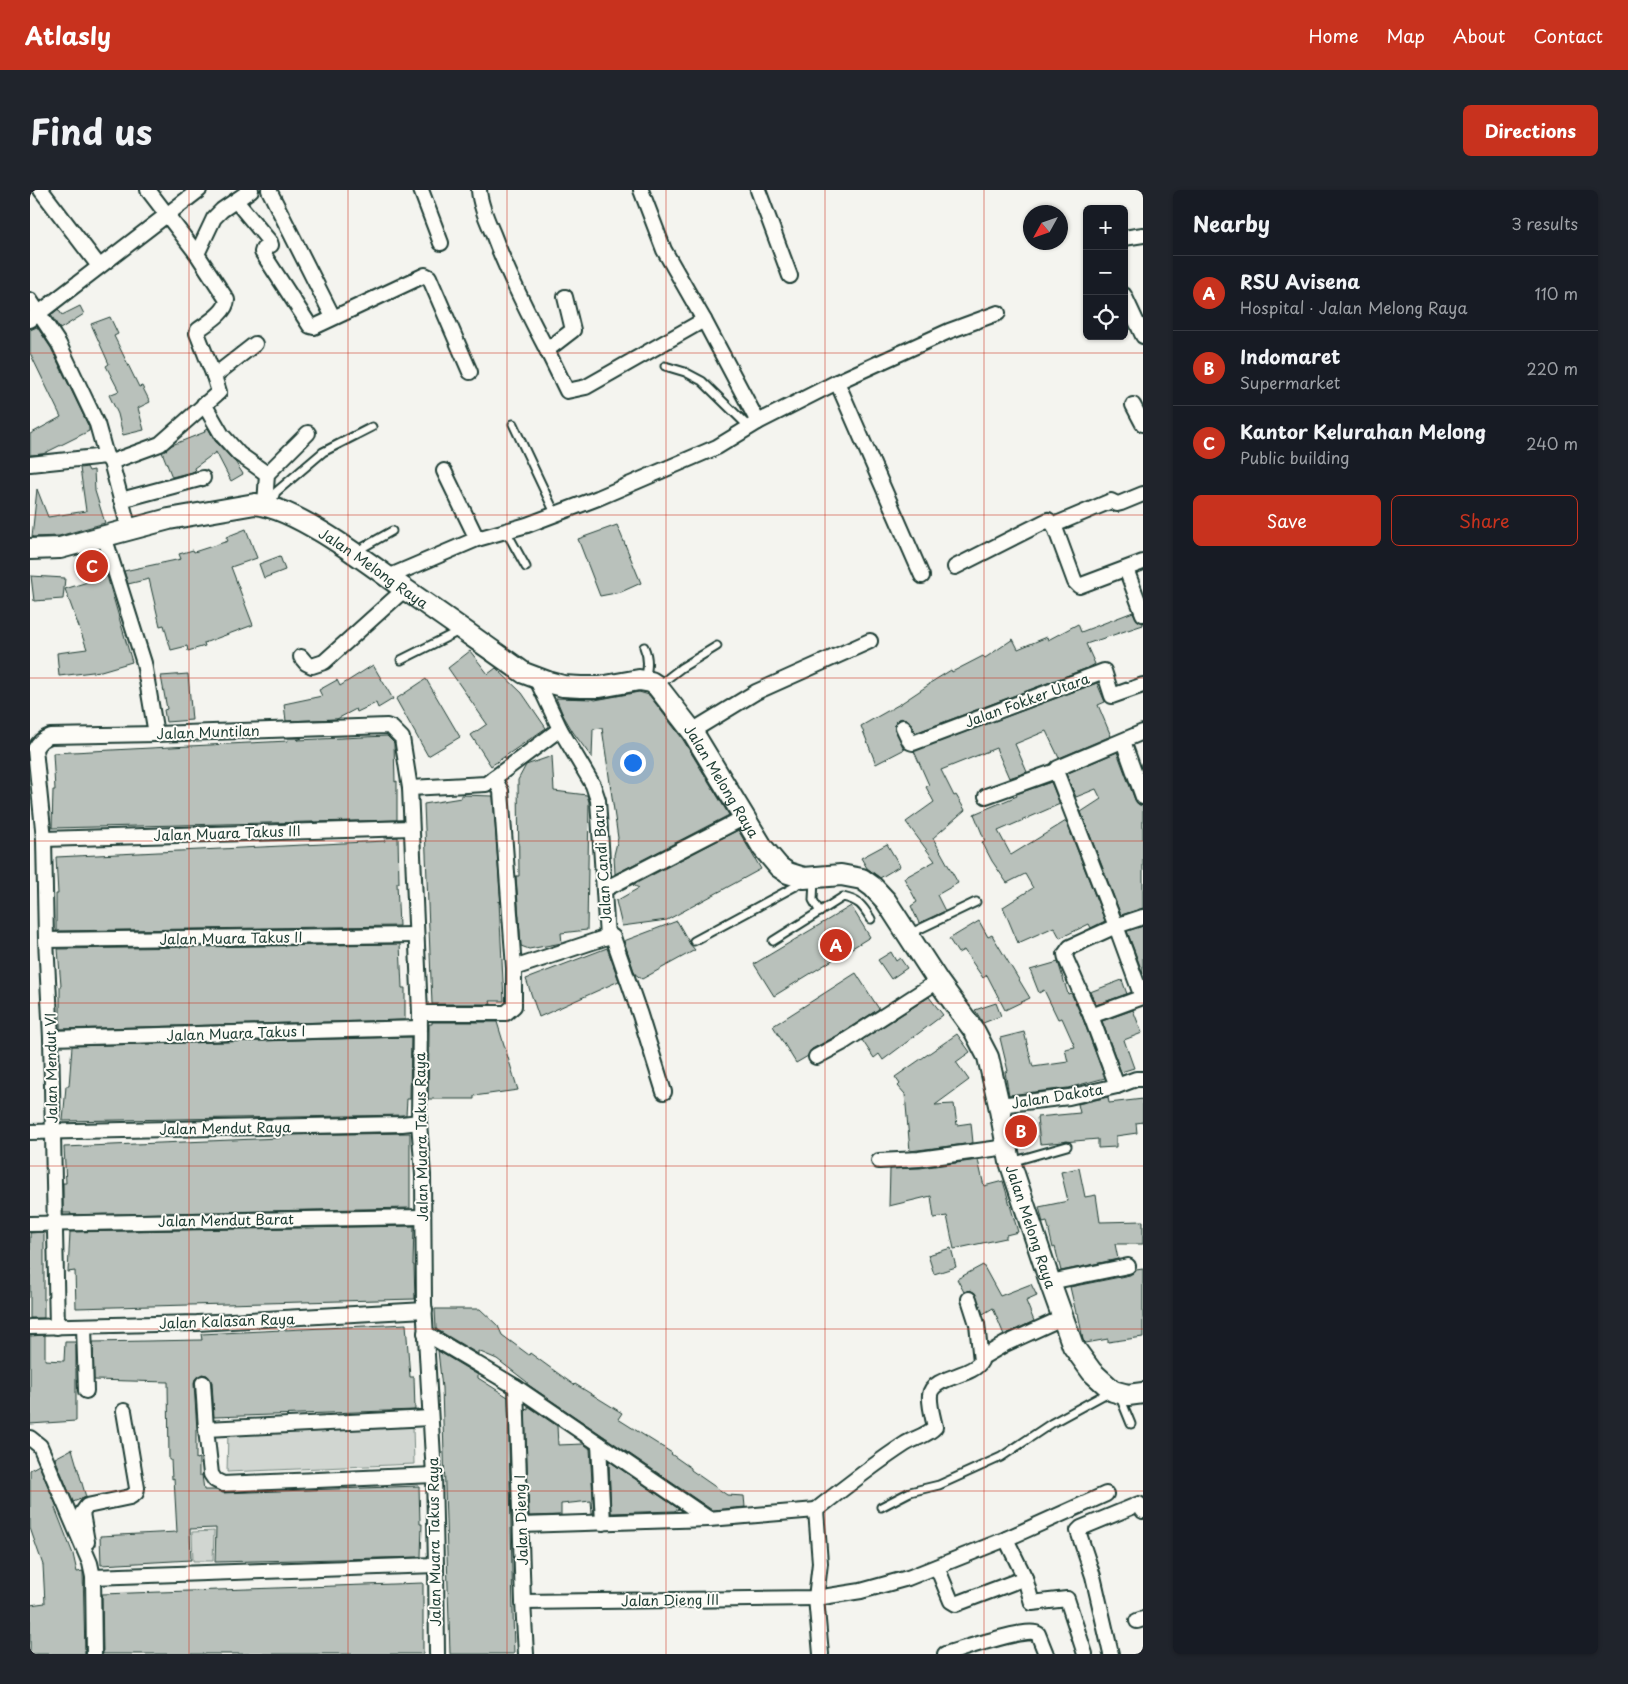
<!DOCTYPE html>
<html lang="en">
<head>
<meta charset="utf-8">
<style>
	:root { --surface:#171b24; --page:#20242c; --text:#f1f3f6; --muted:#9ea1a6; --line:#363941; --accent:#c8321e }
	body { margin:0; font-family:"Playpen Sans",sans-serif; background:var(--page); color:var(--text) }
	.controls { position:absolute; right:15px; top:15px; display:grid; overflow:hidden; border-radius:8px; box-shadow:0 1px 4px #0004 }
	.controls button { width:45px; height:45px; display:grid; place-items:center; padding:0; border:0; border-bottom:1px solid var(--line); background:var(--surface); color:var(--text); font:25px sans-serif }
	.compass { position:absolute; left:993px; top:15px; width:45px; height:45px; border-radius:50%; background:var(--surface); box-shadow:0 1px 4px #0004; rotate:230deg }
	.you { position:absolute; left:602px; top:572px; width:18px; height:18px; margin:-12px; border:4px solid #fff; border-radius:50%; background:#1a73e8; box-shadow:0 0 0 8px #1a73e833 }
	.badge { display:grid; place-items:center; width:32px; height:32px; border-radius:50%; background:var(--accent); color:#fff; font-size:16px; font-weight:700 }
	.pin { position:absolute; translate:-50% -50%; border:2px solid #fff; box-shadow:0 1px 5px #0006 }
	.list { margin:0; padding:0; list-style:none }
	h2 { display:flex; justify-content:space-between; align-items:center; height:65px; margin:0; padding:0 20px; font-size:21px }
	h2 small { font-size:16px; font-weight:400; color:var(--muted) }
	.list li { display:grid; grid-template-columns:32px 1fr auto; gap:15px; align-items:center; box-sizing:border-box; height:75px; padding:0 20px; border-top:1px solid var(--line) }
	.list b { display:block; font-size:19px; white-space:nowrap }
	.list p { margin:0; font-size:16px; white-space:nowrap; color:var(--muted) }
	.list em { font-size:16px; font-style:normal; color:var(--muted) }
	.actions { display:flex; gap:10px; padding:15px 20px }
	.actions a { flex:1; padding:11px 0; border:1px solid var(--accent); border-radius:8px; text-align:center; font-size:18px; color:var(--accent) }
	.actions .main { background:var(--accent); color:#fff }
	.icon { flex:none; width:28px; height:28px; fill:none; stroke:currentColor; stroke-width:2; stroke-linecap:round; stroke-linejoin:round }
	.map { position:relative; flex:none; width:1113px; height:1464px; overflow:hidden; border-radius:8px }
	header { display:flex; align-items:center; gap:30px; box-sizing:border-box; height:70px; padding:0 25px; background:var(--accent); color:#fff }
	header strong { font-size:24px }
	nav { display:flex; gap:28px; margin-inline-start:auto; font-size:18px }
	.intro { display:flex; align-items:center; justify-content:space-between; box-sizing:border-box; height:120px; padding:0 30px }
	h1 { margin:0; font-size:35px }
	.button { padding:12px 22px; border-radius:8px; background:var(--accent); color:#fff; font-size:18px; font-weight:700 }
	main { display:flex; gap:30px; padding:0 30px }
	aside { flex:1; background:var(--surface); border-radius:8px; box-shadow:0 1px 4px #0004 }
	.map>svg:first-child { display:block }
</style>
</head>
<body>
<header>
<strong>Atlasly</strong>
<nav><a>Home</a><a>Map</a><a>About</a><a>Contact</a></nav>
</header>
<div class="intro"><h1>Find us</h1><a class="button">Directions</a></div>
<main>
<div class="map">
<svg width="1113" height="1464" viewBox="0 0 1113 1464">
	<rect width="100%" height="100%" fill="#f4f4ef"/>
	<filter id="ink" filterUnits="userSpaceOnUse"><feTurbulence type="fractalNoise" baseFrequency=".02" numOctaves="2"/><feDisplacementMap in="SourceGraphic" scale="10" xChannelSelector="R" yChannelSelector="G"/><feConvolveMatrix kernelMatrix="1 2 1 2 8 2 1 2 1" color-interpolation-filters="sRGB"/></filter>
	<g filter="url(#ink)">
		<!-- built -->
		<polygon fill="#e2e5df" points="998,927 1003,951 983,955 978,931"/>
		<!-- green -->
		<g fill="#d1d6d1" stroke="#788a82">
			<polygon points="383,1237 384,1274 197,1282 198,1242"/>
			<polygon points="184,1341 183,1371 163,1371 162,1342"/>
		</g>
		<!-- building -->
		<g fill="#b9c1bb" stroke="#1f3d34">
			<polygon points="50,116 54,124 30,139 21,125 28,119 32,125"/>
			<polygon points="80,127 88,144 84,146 109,197 112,196 120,212 108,218 114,240 93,245 88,224 79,205 89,201 76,176 79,174 61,134"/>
			<polygon points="7,137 21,158 59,237 59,241 13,264 0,265 0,244 31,227 0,163 0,140"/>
			<polygon points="178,238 185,251 206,273 213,284 201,291 186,262 164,278 165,281 142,287 132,262 142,255 175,242 174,241"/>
			<polygon points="57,277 59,281 64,280 65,301 75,333 29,346 2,347 7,299 18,327 56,321 50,278"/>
			<polygon points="587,335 611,393 591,402 570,406 548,349"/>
			<polygon points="216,339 227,368 201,377 223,435 174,453 175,456 158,461 157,456 141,460 134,435 130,436 119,389 98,394 94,381 151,369 149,364 163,360 164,362 198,351 196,347"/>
			<polygon points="250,366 255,380 234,388 229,374"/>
			<polygon points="1,386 35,388 33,409 4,411"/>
			<polygon points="77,386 102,472 71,481 29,486 27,463 57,459 35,399"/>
			<polygon points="1103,422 1107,430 1113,433 1113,435 1056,454 1065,474 1060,477 885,543 878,530 873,528 869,529 866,532 865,540 875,559 846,574 831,536 870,514 900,494 900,493 921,480 922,482 953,466 955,468 983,449 988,459 1017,447 1018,450 1048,434 1051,442"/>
			<polygon points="440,461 458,484 466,478 492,503 516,538 461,576 441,545 457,534 418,478"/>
			<polygon points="343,475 363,509 348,518 346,513 327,522 326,519 307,529 256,531 254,514 292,506 289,500 307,490 310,496"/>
			<polygon points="158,484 162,530 136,532 134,520 137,519 131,486"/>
			<polygon points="396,489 430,547 398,566 366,509"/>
			<polygon points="1067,493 1075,512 1068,515 1081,546 1029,568 1016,541 985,554 997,582 979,588 966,558 911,580 924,606 926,605 935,620 903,648 928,693 907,705 915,721 889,733 881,716 887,712 874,688 905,671 876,632 904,612 896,597 899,595 884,561"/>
			<polygon points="609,502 619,505 652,548 699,625 585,684 584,665 588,648 572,538 563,539 562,568 543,542 533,525 526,508 563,509 565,510"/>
			<polygon points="357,546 364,553 365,592 367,591 367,630 22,638 23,600 25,600 23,563 258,551 257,548 272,548 267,550"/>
			<polygon points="1087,562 1105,610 1108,614 1113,616 1113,718 1091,725 1051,622 1071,609 1066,599 1046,607 1036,584"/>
			<polygon points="522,566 524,601 557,605 559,612 557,740 531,743 532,753 499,759 491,756 486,686 489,686 488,590 496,575"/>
			<polygon points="1021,592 1030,614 968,641 981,665 1036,631 1075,731 1061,738 1059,734 1030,748 1024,737 988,753 973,717 1003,698 995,684 977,693 962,671 952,652 955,651 944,624 987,606 986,604"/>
			<polygon points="431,605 463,606 471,714 469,711 474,811 460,811 461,814 402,814 394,614 431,608"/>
			<polygon points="708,640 731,679 637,730 592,736 586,711 609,698 603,695"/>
			<polygon points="368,647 369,693 367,693 369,736 26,741 26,704 28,704 26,667 355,651 354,648"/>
			<polygon points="857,654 870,676 850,688 837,678 831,668"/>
			<polygon points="821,716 840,747 744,806 724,774"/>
			<polygon points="647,731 660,754 665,760 612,789 605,784 594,751"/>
			<polygon points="949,731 958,747 962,745 1000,808 975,820 957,785 953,788 934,760 928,763 919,749"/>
			<polygon points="1113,736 1113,784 1097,741"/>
			<polygon points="370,754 372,798 375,798 375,830 30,839 30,796 31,796 28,759"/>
			<polygon points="577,758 589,791 509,827 496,789"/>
			<polygon points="861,762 866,771 870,768 877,778 861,789 848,770"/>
			<polygon points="1028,772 1038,804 1041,803 1053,829 1075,888 1038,898 979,905 975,882 978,881 970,848 994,842 1003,877 1038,872 1035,859 1045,857 1032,828 1028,829 1014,800 1009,803 1000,780"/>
			<polygon points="826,783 849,819 808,845 782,859 778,866 766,873 743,836"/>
			<polygon points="1092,790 1097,804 1066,815 1060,802"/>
			<polygon points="899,807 913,825 853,870 849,864 844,868 832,850"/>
			<polygon points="966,813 971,826 953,833 945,820"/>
			<polygon points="1103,820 1112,843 1094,850 1104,878 1091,882 1072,831"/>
			<polygon points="402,832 467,832 488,900 444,906 444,909 398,909 399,846 399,834 402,834"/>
			<polygon points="927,844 940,862 926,872 939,890 905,915 924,914 927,935 941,933 943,953 880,961 875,904 868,896 870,894 865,887"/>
			<polygon points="381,847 380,909 377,909 376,925 33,931 36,896 39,896 42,856"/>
			<polygon points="1078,907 1079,913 1113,909 1113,932 1106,933 1107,943 1086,946 1086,957 1068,958 1068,949 1010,954 1007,927 1050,923 1048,914"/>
			<polygon points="380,943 380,1018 40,1025 41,1023 33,1023 33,993 36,993 34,957 250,948 250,945"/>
			<polygon points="948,970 954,996 973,991 988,1042 976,1045 976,1048 924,1059 917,1026 904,1028 901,1006 859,1016 860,979 890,978"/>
			<polygon points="1049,978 1055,1007 1066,1005 1070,1032 1113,1031 1113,1054 1085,1054 1088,1069 1031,1081 1025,1057 1023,1058 1019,1041 1020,1039 1019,1039 1017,1032 1013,1033 1009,1017 1038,1011 1031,982"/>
			<polygon points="384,1036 383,1075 384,1075 385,1109 46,1118 45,1081 38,1082 40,1042"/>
			<polygon points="14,1042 14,1128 0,1128 0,1043"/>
			<polygon points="921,1058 926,1077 904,1084 898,1065"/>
			<polygon points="953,1075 970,1106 1001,1094 1007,1106 996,1111 1004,1131 974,1145 963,1118 953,1124 945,1103 940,1100 934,1102 927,1089"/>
			<polygon points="1113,1079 1113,1147 1078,1152 1078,1149 1056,1153 1053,1150 1048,1123 1046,1123 1040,1097 1100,1085 1106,1080"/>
			<polygon points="405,1119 450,1119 468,1136 472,1145 499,1165 500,1163 544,1195 545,1194 592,1223 588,1229 642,1263 641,1264 661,1278 661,1280 697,1305 714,1306 715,1317 682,1320 497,1194 497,1192 467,1169 448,1161 448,1164 406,1139"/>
			<polygon points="376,1134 380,1187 384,1187 385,1220 184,1227 182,1192 177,1185 172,1184 165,1189 164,1194 167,1240 166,1240 166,1269 169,1268 169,1285 172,1285 174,1300 186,1300 193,1303 389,1296 390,1334 392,1334 391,1367 185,1372 186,1338 160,1339 161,1370 71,1375 70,1346 147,1342 144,1288 142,1289 141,1270 139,1270 138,1192 64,1190 63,1152 172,1150 171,1144"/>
			<polygon points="15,1145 15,1170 34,1171 35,1152 46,1152 46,1231 0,1234 0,1146"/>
			<polygon points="408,1161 448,1185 448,1188 478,1207 484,1464 420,1464 412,1198"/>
			<polygon points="498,1216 527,1236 528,1255 554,1254 560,1259 564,1324 562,1324 561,1311 531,1314 531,1325 499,1326 495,1219 498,1220"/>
			<polygon points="42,1259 56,1307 43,1312 25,1268"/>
			<polygon points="579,1271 649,1319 644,1321 581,1323"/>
			<polygon points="9,1275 27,1317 25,1318 43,1364 47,1382 53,1381 55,1464 0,1464 0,1415 15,1413 13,1375 0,1338 0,1280"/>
			<polygon points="393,1393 393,1464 73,1464 72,1404"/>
		</g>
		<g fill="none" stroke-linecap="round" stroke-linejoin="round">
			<!-- lane casing -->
			<g stroke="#1f3d34" stroke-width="11">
				<g id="lane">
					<polyline points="635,176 655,182 672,191 719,237"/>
					<polyline points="483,234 525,323"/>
					<polyline points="241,316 246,302 293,262 342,237"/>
					<polyline points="476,341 496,377"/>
					<polyline points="327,363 332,358 362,341"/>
					<path d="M614 457C619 468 618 478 615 490"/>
					<polyline points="371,470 429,441"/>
					<polyline points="629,495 651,478 687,456"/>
					<polyline points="784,689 783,710 790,722"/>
					<polyline points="879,744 946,712"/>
					<polyline points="664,751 764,697 772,690"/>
					<path d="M743 751 813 707C830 711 832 715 841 729"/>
					<polyline points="981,972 1037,956"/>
					<polyline points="1090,1207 1101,1234"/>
					<polyline points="851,1317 880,1302 909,1295 971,1267 1022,1233 1079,1202"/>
				</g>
			</g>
			<!-- street casing -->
			<g stroke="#1f3d34" stroke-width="18">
				<g id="street">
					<polyline points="11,0 69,76"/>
					<path d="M118 0 167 64 197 110C196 123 177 133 168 140L167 143 184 186"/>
					<polyline points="239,0 303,127"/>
					<polyline points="391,0 411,53"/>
					<path d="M449 0C450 15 457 30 463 44 478 84 497 122 517 160"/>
					<polyline points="611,0 634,60 674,130"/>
					<polyline points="728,0 760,86"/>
					<polyline points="206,11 240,52 241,55 233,59 232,62 280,136 284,137 395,85 399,87 440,182"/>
					<polyline points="1094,48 1113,45"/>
					<polyline points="167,64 184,28 192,20 221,0"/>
					<polyline points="1094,105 1113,146"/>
					<polyline points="535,107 543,140 517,160 537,201 556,197 674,130 728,232"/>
					<polyline points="0,110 29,154 67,234 76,266"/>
					<polyline points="0,130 169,0"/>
					<polyline points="807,192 892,386"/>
					<polyline points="174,214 192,245 209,264 237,284"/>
					<polyline points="1103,215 1113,234"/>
					<polyline points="81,272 99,339"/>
					<polyline points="0,274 76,266 81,272 130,254 189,202 184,186 225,154"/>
					<polyline points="414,281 447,349"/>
					<polyline points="91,310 173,288"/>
					<polyline points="235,315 237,284 278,243"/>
					<polyline points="1024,335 1081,311 1087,314 1091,313 1113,304"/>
					<polyline points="74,346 114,473 126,544"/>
					<polyline points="925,377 1018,330 1024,335 1045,392 1049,396 1113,372"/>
					<polyline points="1096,379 1113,424"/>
					<polyline points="358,387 447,349 497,335 568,308 687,257 728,232 807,192 919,141 968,123"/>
					<polyline points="271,467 276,473 282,476 294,472 375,399"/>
					<polyline points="873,537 880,552 883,553 1074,481 1082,506 1113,495"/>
					<polyline points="662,541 726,502 840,451"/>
					<polyline points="1093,551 1113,607"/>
					<polyline points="380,598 456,594 530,539"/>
					<polyline points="956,606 1026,581"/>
					<polyline points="14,649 381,638"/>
					<polyline points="575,699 715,627"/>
					<polyline points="577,747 580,745 583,747 610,825 634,902"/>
					<polyline points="16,750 386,745"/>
					<polyline points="484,778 577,747 568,610 563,595 530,539 506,488"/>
					<polyline points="1112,807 1086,736 1026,581 1028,578 1113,542"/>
					<polyline points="390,823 476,823 484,816 484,778 471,601 464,588"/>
					<polyline points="1061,826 1113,807"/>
					<polyline points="21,848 390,838"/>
					<polyline points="786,867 812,853 908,791"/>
					<polyline points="1087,896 1061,826 1036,769 1035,764 1040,757 1086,736 1113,727"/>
					<polyline points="969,915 1039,907 1087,896 1106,889 1113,889"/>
					<polyline points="0,942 372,934 389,932"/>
					<polyline points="849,971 889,969 977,957"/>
					<polyline points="0,1034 392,1027"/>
					<polyline points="1020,1092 1098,1076"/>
					<polyline points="54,1136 56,1201"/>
					<polyline points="0,1137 167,1133 395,1120"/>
					<path d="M27 1137 21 848 16 750 14 649 5 559C9 552 12 549 20 546L126 544 357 536 362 538 372 548 380 598 390 823 389 932 393 985 394 1113 404 1285 406 1375 407 1464"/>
					<polyline points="395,1143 486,1197 679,1329"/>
					<polyline points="951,1168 975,1154 1032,1128"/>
					<polyline points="173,1193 176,1239 181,1284 185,1290 193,1294 404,1285"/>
					<polyline points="486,1197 493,1412 496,1464"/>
					<polyline points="176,1239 400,1228"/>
					<polyline points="0,1248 10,1256 60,1373 63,1387 64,1464"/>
					<polyline points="569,1254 573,1333"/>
					<polyline points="491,1335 679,1329 786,1320"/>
					<polyline points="976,1349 995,1388 1002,1413 1037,1409 1055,1464"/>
					<polyline points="57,1352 52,1323 57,1316 100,1307 106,1303 107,1298 94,1221"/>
					<polyline points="907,1377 921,1411 926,1414 995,1388"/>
					<polyline points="63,1387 406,1375"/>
					<polyline points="493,1412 786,1408 831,1401 878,1388 976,1349 1076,1304"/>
					<polyline points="1107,1431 1113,1429"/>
					<path d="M791 1464 786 1408 790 1373 786 1320C815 1297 844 1274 875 1254 884 1248 897 1246 905 1237 903 1227 899 1215 900 1205 902 1186 943 1187 951 1171L947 1134 939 1109"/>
					<path d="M915 1464C930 1460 999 1436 1008 1444L1016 1464"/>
					<polyline points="1081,1464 1063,1386 1048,1341 1051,1338 1109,1314 1113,1321"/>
				</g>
			</g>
			<!-- secondary casing -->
			<g stroke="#1f3d34" stroke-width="24">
				<g id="secondary">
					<path id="s1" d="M0 359 30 358 139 329 225 314C267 318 338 373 373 398 414 426 454 455 494 483L518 492 533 496 551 497H570L609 490 621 492 627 496 662 541 733 658 749 677 758 683 774 688 811 685 832 689 843 697 856 711 908 791 945 842 958 867 969 915 980 972 1020 1092 1043 1156 1062 1182 1083 1201 1098 1205 1113 1203"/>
				</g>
			</g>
			<!-- lane -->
			<use href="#lane" stroke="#fdfcf7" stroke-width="7"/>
			<!-- street -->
			<use href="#street" stroke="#fdfcf7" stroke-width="14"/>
			<!-- secondary -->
			<use href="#secondary" stroke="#fdfcf7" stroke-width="20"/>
		</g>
	</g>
	<!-- grid -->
	<path fill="none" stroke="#c8321e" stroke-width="1" stroke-opacity="0.55" d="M159 0V1464M318 0V1464M477 0V1464M636 0V1464M795 0V1464M954 0V1464M0 163H1113M0 325H1113M0 488H1113M0 651H1113M0 813H1113M0 976H1113M0 1139H1113M0 1301H1113"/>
	<g text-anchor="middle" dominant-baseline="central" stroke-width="4" stroke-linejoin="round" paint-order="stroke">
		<!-- street labels -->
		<g font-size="14" fill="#1f3d34" stroke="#fdfcf7">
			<text stroke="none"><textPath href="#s1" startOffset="366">Jalan Melong Raya</textPath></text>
			<text transform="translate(997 510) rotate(-20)">Jalan Fokker Utara</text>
			<text transform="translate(178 542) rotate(-2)">Jalan Muntilan</text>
			<text stroke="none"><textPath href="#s1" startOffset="802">Jalan Melong Raya</textPath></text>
			<text transform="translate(197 643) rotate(-2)">Jalan Muara Takus III</text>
			<text transform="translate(572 674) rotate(-94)">Jalan Candi Baru</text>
			<text transform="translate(201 748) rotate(-1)">Jalan Muara Takus II</text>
			<text transform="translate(206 843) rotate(-2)">Jalan Muara Takus I</text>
			<text transform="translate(21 878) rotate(-91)">Jalan Mendut VI</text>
			<text transform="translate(1027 906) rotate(-9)">Jalan Dakota</text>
			<text transform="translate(195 938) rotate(-1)">Jalan Mendut Raya</text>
			<text transform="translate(391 947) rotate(-91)">Jalan Muara Takus Raya</text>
			<text transform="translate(196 1030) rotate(-1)">Jalan Mendut Barat</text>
			<text stroke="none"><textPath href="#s1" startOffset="1386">Jalan Melong Raya</textPath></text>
			<text transform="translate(197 1131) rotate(-2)">Jalan Kalasan Raya</text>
			<text transform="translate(491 1330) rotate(-92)">Jalan Dieng I</text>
			<text transform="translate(404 1352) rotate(-91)">Jalan Muara Takus Raya</text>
			<text transform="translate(640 1410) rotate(-1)">Jalan Dieng III</text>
		</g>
	</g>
</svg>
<div class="controls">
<button>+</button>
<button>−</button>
<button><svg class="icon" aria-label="locate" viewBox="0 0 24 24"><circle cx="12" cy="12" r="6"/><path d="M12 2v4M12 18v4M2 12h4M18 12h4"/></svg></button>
</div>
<svg class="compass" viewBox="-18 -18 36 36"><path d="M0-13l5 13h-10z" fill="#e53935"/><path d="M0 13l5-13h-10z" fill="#9ea1a6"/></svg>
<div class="you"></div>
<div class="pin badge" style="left:806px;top:755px">A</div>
<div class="pin badge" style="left:991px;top:941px">B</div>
<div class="pin badge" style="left:62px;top:376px">C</div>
</div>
<aside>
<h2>Nearby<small>3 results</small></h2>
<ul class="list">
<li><span class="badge">A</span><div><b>RSU Avisena</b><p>Hospital · Jalan Melong Raya</p></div><em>110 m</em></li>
<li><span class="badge">B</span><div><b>Indomaret</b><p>Supermarket</p></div><em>220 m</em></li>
<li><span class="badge">C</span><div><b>Kantor Kelurahan Melong</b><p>Public building</p></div><em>240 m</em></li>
</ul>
<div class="actions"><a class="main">Save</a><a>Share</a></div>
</aside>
</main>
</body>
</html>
